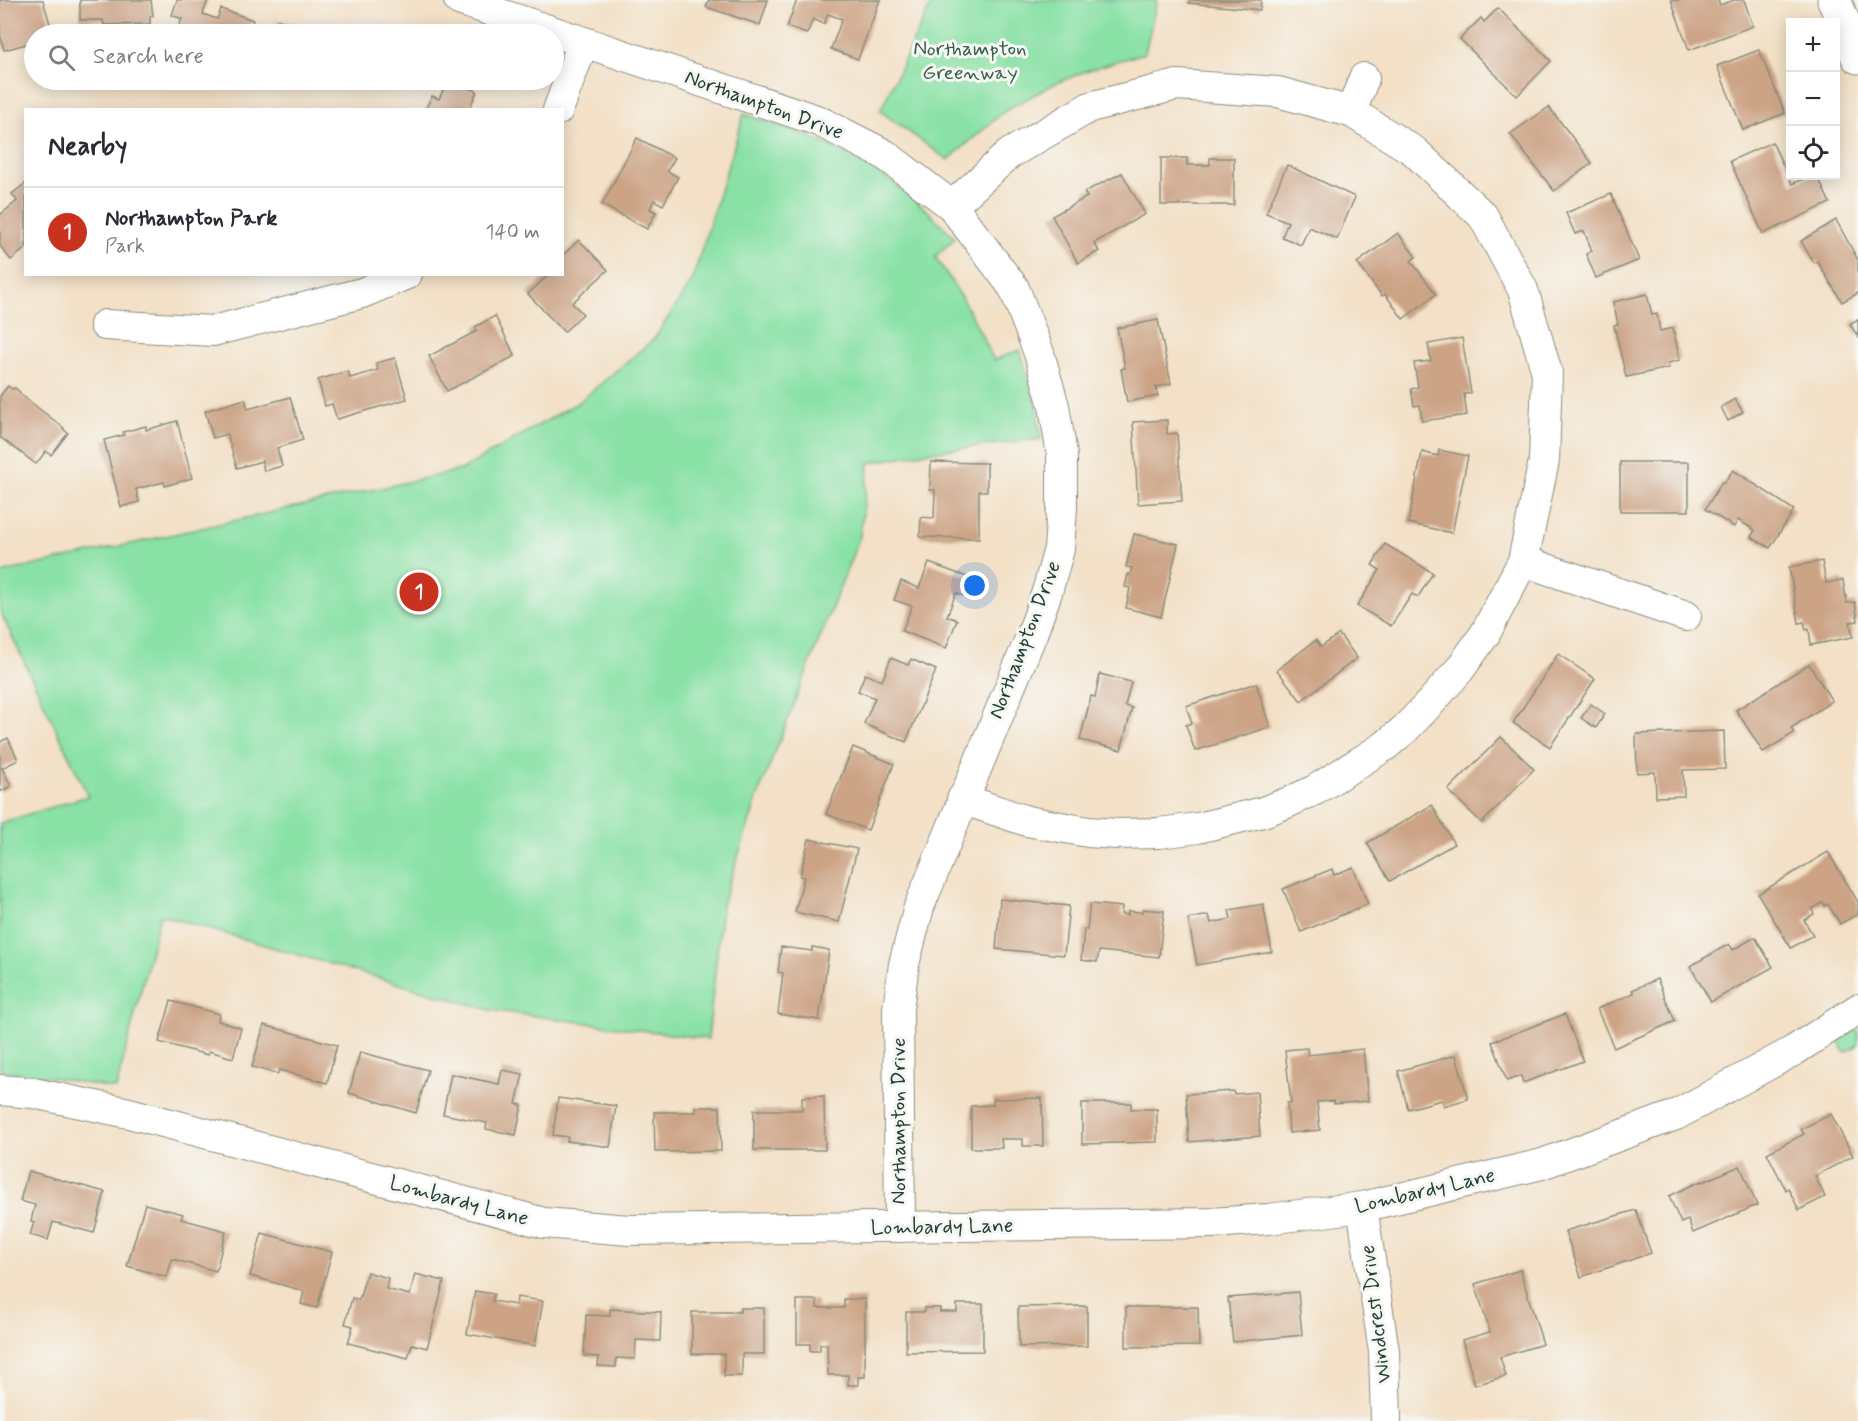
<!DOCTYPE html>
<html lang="en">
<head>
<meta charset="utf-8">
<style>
	:root { --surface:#fff; --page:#f2f2f3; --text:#2b2b33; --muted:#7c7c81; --line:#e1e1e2; --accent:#c8321e }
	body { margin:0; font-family:Mynerve,sans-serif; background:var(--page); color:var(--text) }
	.controls { position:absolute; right:18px; top:18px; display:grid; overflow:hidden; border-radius:0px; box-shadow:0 3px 15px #0003 }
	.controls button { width:54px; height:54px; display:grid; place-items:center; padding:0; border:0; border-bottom:2px solid var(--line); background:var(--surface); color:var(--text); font:30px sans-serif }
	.you { position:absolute; left:975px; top:586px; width:21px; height:21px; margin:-15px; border:4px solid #fff; border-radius:50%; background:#1a73e8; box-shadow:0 0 0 9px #1a73e833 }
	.badge { display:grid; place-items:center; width:39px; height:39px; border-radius:50%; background:var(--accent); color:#fff; font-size:20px; font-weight:700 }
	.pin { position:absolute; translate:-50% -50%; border:3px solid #fff; box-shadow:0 2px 6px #0006 }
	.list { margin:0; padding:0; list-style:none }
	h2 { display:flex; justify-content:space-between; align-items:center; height:78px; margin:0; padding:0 24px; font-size:26px }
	h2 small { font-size:20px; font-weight:400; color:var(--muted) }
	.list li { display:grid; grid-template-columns:39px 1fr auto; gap:18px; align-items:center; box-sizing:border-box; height:90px; padding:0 24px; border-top:2px solid var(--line) }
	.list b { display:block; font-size:22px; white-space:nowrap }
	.list p { margin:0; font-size:20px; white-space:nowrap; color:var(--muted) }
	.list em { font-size:20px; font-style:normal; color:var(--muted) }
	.icon { flex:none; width:33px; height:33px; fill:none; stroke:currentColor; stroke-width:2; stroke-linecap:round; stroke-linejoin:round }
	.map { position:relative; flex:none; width:1858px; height:1421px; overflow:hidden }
	.search { position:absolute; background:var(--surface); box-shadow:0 3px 15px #0003; left:24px; top:24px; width:540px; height:66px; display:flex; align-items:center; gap:15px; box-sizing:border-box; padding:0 21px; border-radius:33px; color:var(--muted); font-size:22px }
	.panel { position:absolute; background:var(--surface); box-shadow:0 3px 15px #0003; left:24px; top:108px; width:540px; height:168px; border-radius:0px }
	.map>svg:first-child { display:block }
</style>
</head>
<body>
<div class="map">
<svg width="1858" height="1421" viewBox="0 0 1858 1421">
	<rect width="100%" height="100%" fill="#f6f6f2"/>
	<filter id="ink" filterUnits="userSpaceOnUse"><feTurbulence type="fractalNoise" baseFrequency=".0167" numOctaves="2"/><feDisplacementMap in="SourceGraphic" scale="12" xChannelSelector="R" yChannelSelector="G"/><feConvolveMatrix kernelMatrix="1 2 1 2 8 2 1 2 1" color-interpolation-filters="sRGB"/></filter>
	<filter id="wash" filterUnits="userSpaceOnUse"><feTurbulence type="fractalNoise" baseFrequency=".008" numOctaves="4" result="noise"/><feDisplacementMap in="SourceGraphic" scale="24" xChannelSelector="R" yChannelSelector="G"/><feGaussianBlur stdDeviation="1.35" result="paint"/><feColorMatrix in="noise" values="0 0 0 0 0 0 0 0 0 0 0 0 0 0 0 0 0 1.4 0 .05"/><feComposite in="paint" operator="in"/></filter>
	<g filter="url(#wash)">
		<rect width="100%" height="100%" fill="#f3e0c6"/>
		<!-- green -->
		<g fill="#89e1a6" stroke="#548f6d" stroke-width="1.5">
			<polygon points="933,0 1157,0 1145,53 1091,69 1054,84 1006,110 948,160 880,111"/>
			<path d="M744 114C772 124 800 131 826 144 875 166 919 200 955 238L935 257C959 290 976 323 994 360L1020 350 1037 407 1041 439 928 452 869 463 860 536 760 790 722 905 708 1039 490 1010 160 915 116 1089 56 1078 0 1070V823L88 796 0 611V573L461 470 579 402 654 339 692 281Z"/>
			<polygon points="1858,1029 1858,1045 1845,1053 1839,1040"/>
		</g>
		<g id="blocks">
			<!-- building -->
			<g fill="#cca385">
				<polygon points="0,0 43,0 53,34 34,34 34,42 4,50 0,35"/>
				<polygon points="80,0 151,0 153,16 150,16 150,24 104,25 103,20 80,20"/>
				<polygon points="177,0 208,0 203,14 217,19 221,9 253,20 248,34 176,34 182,19 172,15"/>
				<polygon points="709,0 768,0 760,25 706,7"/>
				<polygon points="797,0 880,0 858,59 831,49 842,19 828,14 824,24 813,19 807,34 787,27"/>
				<polygon points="1190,0 1261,0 1260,10 1189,3"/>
				<polygon points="1671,0 1718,0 1720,5 1734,0 1744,0 1753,26 1689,50"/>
				<polygon points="1498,8 1551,61 1517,96 1460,39 1481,18 1484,22"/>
				<polygon points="278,20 303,27 301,34 274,34"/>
				<polygon points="1759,50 1785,113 1743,130 1717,66"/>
				<polygon points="295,80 323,80 321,88"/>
				<polygon points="448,80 477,91 469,110 425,110 432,96 439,99"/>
				<polygon points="1549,107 1592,163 1554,191 1510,134"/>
				<polygon points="637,138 675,158 667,171 678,177 663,205 654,200 650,209 656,212 647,229 602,205"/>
				<polygon points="1772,142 1792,184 1810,176 1817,176 1830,203 1763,234 1730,161"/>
				<polygon points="1161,158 1187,158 1187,165 1210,165 1210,158 1234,158 1234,205 1161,205"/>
				<polygon points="1287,165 1355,197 1337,239 1309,227 1301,245 1282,237 1288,222 1266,213"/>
				<polygon points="1122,173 1145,214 1094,243 1099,251 1078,263 1052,216 1087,197 1084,192"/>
				<polygon points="26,183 26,248 11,260 0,246 0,215 17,201 12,194"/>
				<polygon points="1611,194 1639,260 1596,278 1586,254 1592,251 1584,231 1575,234 1566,213"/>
				<polygon points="1836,220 1858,260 1858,293 1842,302 1817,261 1814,263 1801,241"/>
				<polygon points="1398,233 1416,257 1411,261 1436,294 1403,319 1385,294 1382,296 1357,263"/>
				<polygon points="579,240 608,270 572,303 583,314 564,332 528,294 547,276 545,274 562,274 562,256"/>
				<polygon points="1647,294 1652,315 1657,314 1660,331 1673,328 1680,360 1668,363 1669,368 1626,377 1614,325 1618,324 1613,302"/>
				<polygon points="495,316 515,356 447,391 429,356 477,331 475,327"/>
				<polygon points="1858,319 1858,337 1850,324"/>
				<polygon points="1158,320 1171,384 1156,387 1158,396 1127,402 1121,369 1125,368 1117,328"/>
				<polygon points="1462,338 1471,393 1464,394 1467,415 1422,421 1420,405 1414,406 1411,389 1418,387 1414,363 1431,361 1428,344"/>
				<polygon points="395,358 407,399 337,419 332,404 325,406 318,380 348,371 350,378 378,370 376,363"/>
				<polygon points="8,386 12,389 15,388 20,392 20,394 64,428 63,429 68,433 51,455 46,451 36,464 0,437 0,396"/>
				<polygon points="290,397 303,440 277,448 282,466 264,471 262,461 237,468 227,434 213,438 205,411 245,399 248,409"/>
				<polygon points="1735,399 1743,412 1728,421 1721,407"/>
				<polygon points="1167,420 1167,434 1177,433 1182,501 1138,504 1133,422"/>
				<polygon points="177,421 192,478 165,486 164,482 136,489 139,502 121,507 104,440 124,435 123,432 146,426 146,430"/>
				<polygon points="1439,450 1468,456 1452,533 1408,523 1422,452 1438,456"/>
				<polygon points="931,462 987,463 987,491 979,491 979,538 920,537 921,517 934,518 935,490 930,490"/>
				<rect x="1620" y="462" width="69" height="49"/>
				<polygon points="1733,470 1794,510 1770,548 1751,537 1755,530 1738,520 1734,527 1705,509 1722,482 1724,483"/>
				<polygon points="1134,534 1178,544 1161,617 1126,608 1130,588 1125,587 1128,574 1130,575 1132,568 1126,567"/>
				<polygon points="1385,544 1433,573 1418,597 1412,594 1391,626 1357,606 1380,570 1372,565"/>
				<polygon points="1822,561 1826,583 1843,580 1847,603 1855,602 1858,621 1850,622 1853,637 1811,645 1809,629 1806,630 1804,622 1799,623 1789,567"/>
				<polygon points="929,563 970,578 963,596 956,593 947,616 957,620 946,648 902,631 912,606 894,600 901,581 919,588"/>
				<polygon points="1339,634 1357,658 1301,701 1277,670 1316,640 1321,647"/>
				<polygon points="1558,654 1595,679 1550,747 1513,723"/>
				<polygon points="891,658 908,665 911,659 936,670 906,742 864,724 875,698 858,691 865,674 882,681"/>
				<polygon points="1809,664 1832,701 1791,728 1794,733 1763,752 1736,710"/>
				<polygon points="1100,674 1131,682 1125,706 1132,708 1121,750 1080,740 1091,696 1095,697"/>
				<polygon points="1256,683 1270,727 1195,751 1186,725 1192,723 1186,706"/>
				<polygon points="1591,704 1605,714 1596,728 1581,718"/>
				<polygon points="1724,731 1725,769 1683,770 1684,796 1656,797 1655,772 1637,773 1636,734"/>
				<polygon points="1501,737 1534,769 1482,823 1448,790"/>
				<polygon points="8,738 18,760 2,768 11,786 0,792 0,742"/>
				<polygon points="853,747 894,764 868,830 826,814"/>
				<polygon points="1432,805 1454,844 1390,881 1367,843"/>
				<polygon points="809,839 857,849 839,922 795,912 804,877 800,876"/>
				<polygon points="1828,852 1858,902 1858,914 1840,924 1828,904 1825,906 1823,902 1812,909 1814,914 1804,920 1813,935 1791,948 1758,894"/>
				<polygon points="1353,867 1368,904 1301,932 1283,889 1332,869 1334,875"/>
				<polygon points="1000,899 1069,906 1064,955 996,949"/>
				<polygon points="1090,904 1122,907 1121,914 1128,915 1128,911 1142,912 1143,909 1164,911 1159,957 1099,951 1097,962 1081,960 1084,929 1087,930"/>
				<polygon points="1263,904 1272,952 1197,965 1188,919 1209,915 1211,923 1231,919 1229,910"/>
				<polygon points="1755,937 1773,967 1711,1002 1690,966 1729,944 1733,950"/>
				<polygon points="781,947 812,951 812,947 829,950 819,1020 778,1014 783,973 778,972"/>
				<polygon points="1657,979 1675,1021 1614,1048 1597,1009 1634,993 1632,990"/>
				<polygon points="171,1001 219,1014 218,1021 241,1028 233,1058 209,1051 208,1055 159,1042"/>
				<polygon points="1565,1014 1583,1061 1523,1083 1521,1076 1507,1081 1492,1042"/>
				<polygon points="264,1025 337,1045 327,1083 279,1070 278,1074 252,1067"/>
				<polygon points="1307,1048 1308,1055 1363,1049 1368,1101 1334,1104 1333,1101 1317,1102 1320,1130 1289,1133 1287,1103 1291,1103 1285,1050"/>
				<polygon points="360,1052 428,1070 416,1113 349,1093"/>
				<polygon points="1456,1055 1468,1099 1444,1106 1442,1100 1408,1109 1398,1071"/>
				<polygon points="502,1070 523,1074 516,1104 522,1105 516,1135 486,1129 487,1123 443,1114 451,1074 499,1084"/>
				<polygon points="1233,1091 1234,1094 1257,1092 1260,1136 1189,1142 1186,1094"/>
				<polygon points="824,1096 825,1150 754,1150 754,1110 802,1110 802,1097"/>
				<polygon points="558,1098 616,1106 610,1147 567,1141 568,1137 553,1135"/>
				<polygon points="1042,1098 1043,1146 1023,1146 1023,1139 1001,1139 1002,1148 971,1148 971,1106 993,1105 993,1099"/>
				<polygon points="1082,1103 1131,1103 1131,1109 1157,1109 1157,1142 1082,1144"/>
				<polygon points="695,1107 720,1107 721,1151 655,1152 654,1112 696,1112"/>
				<polygon points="1831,1114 1853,1156 1815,1176 1825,1197 1799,1210 1788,1188 1786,1190 1767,1153 1804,1134 1801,1129"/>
				<polygon points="1740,1166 1757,1205 1693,1233 1688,1220 1681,1223 1669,1196 1701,1181 1702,1182"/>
				<polygon points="28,1171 105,1192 94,1233 53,1222 48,1240 30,1235 34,1222 31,1221 35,1205 20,1201"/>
				<polygon points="145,1204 183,1214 181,1219 226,1231 216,1271 172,1259 167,1277 127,1266"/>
				<polygon points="1636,1210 1651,1253 1581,1277 1565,1231"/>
				<polygon points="262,1233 332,1252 317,1308 301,1304 304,1291 250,1276"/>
				<polygon points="1520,1270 1543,1344 1500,1357 1506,1376 1475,1385 1462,1340 1490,1332 1475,1284"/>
				<polygon points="367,1272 388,1278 386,1289 410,1295 415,1274 444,1281 427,1348 412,1344 408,1358 348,1343 353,1326 345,1324 352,1298 359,1300"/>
				<polygon points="475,1291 494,1294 492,1301 516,1305 517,1297 543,1301 535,1346 467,1334"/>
				<polygon points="1298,1292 1302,1335 1233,1342 1228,1298"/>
				<polygon points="844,1299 865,1299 865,1377 858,1377 858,1385 848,1385 848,1375 828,1375 827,1344 820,1344 820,1351 810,1351 810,1344 797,1344 797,1300 817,1300 817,1308 844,1308"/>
				<polygon points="957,1304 983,1304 983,1351 906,1352 906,1312 924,1312 924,1308 940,1308 940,1312 957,1312"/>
				<polygon points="1087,1306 1087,1346 1019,1347 1018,1307"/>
				<polygon points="1126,1307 1198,1307 1199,1346 1126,1347"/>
				<polygon points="740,1308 764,1308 764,1354 742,1354 742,1376 724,1376 724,1354 692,1354 692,1312 740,1312"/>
				<polygon points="610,1309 661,1312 660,1341 636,1340 635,1359 616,1358 616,1367 598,1366 599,1357 584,1356 586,1315 610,1316"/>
			</g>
		</g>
	</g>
	<g filter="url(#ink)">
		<use href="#blocks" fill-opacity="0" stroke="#898e7d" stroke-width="1.5"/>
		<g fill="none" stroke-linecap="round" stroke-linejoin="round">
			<!-- minor casing -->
			<g stroke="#898e7d" stroke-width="32">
				<g id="minor">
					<polyline points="459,0 819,121 884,154 952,206 1014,288 1039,353 1054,406 1062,455 1062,508 1059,549 1047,592 1032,634 919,907 904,964 898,1009 900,1227"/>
					<polyline points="558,110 583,43"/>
					<polyline points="1351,112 1364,78"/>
					<polyline points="952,206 1009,154 1090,107 1177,85 1278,92 1351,112 1414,151 1483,216 1523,290 1547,373 1544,461 1523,561 1485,634 1460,669 1432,701 1405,729 1385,746 1315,790 1289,802 1263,812 1198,828 1159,833 1117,834 1088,832 1027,821 962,799"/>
					<polyline points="105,325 213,331 362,293 407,274"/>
					<polyline points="1523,561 1686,616"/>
					<polyline points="0,1090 33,1093 129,1113 544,1223 629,1230 1212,1223 1268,1219 1362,1207 1542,1164 1676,1115 1795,1050 1858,1009"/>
					<polyline points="1362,1207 1384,1351 1386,1421"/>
				</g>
			</g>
			<!-- tertiary casing -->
			<g stroke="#898e7d" stroke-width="35">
				<polyline id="tertiary" points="1834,0 1858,57"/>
			</g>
			<!-- minor -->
			<use href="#minor" stroke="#fff" stroke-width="30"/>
			<!-- tertiary -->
			<use href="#tertiary" stroke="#fff" stroke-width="33"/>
		</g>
	</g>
	<g text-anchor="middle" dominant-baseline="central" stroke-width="6" stroke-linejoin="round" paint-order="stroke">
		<!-- park labels -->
		<g font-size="21" fill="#345e4b" stroke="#f6f6f2">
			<text x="970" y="49">Northampton<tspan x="970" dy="24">Greenway</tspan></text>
		</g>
		<!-- street labels -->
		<g font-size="21" fill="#1f3d34" stroke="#f6f6f2">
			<text transform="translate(764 105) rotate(20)">Northampton Drive</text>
			<text transform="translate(1025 640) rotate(-69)">Northampton Drive</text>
			<text transform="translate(899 1121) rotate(-90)">Northampton Drive</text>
			<text transform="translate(1425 1191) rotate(-13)">Lombardy Lane</text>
			<text transform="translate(459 1201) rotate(15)">Lombardy Lane</text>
			<text transform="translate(942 1227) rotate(-1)">Lombardy Lane</text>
			<text transform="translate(1376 1314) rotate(-97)">Windcrest Drive</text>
		</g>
	</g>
</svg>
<div class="controls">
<button>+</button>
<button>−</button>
<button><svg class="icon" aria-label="locate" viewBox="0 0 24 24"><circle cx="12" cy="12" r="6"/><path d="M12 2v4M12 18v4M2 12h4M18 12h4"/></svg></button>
</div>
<div class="you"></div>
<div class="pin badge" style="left:419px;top:592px">1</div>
<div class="search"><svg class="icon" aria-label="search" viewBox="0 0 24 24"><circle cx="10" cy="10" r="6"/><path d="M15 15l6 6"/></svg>Search here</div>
<section class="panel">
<h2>Nearby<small></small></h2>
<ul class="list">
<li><span class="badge">1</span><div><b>Northampton Park</b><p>Park</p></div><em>140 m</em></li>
</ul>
</section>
</div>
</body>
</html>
